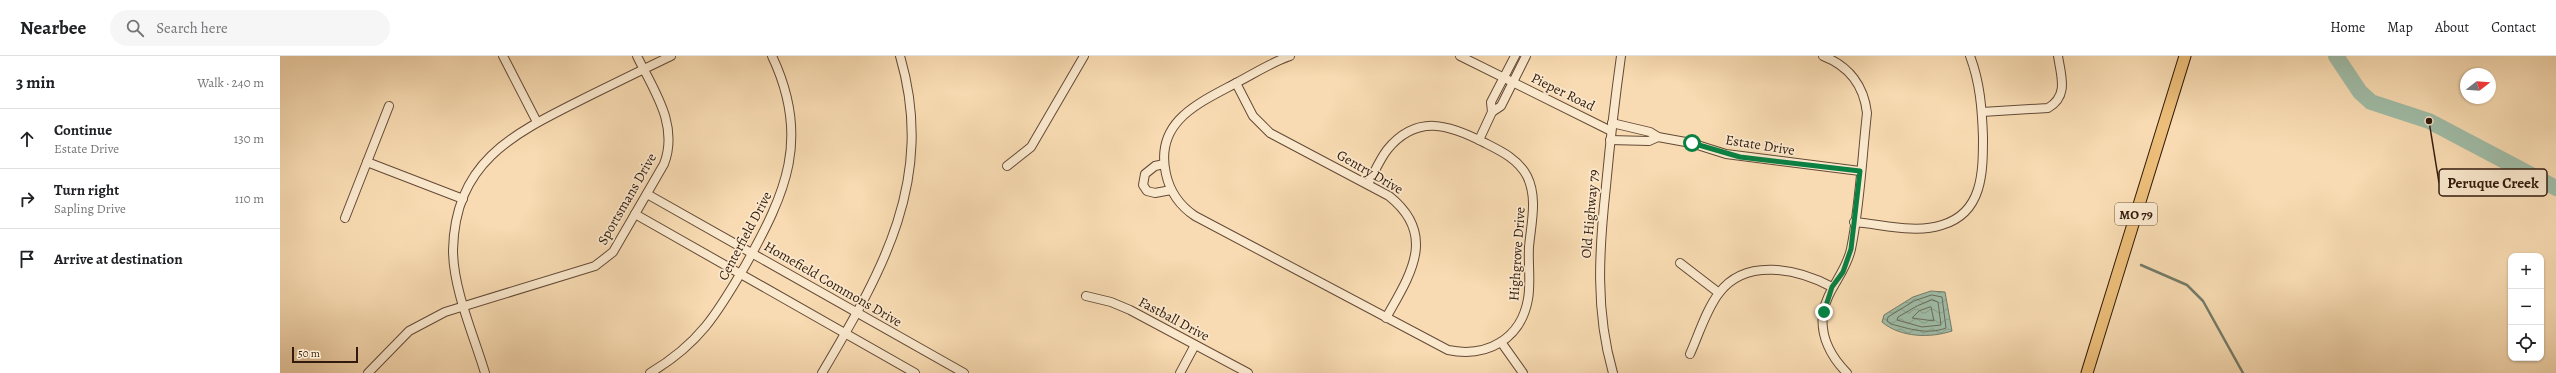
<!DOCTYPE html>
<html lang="en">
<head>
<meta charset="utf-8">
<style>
	:root { --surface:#fff; --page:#f6f6f6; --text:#202124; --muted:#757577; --line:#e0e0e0 }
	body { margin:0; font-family:Alegreya,serif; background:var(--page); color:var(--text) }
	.controls { position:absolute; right:12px; bottom:12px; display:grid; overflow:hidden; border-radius:8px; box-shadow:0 1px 3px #0004 }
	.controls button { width:36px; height:36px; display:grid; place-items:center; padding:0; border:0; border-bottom:1px solid var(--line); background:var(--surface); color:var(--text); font:20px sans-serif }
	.compass { position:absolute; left:2180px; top:12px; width:36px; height:36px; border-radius:50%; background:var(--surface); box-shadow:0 1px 3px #0004; rotate:73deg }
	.scale { position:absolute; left:12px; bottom:10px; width:66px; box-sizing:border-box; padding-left:4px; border:2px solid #321a0c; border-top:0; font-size:11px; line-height:14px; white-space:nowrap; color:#321a0c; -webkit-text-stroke:3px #fae8cd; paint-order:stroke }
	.stop { position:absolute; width:12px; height:12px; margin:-9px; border:3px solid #0b8043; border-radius:50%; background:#fff }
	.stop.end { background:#0b8043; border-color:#fff; box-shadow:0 1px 4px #0008 }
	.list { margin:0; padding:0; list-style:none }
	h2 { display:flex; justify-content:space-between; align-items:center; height:52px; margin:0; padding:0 16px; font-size:17px }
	h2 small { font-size:13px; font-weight:400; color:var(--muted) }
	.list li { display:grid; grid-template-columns:26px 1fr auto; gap:12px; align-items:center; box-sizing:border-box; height:60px; padding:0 16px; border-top:1px solid var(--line) }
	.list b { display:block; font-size:15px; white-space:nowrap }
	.list p { margin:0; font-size:13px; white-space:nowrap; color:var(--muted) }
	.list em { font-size:13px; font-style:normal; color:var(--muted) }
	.icon { flex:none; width:22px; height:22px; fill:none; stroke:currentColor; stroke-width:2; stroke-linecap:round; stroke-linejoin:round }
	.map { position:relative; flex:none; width:2276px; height:317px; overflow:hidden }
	header { display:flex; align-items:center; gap:24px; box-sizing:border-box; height:56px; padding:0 20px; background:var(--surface); border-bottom:1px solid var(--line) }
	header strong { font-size:19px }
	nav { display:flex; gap:22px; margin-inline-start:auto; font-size:14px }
	.search { width:280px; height:36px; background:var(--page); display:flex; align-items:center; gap:10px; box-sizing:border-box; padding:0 14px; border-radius:22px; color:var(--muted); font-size:15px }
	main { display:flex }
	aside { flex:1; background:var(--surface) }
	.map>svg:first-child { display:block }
</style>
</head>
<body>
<header>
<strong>Nearbee</strong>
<div class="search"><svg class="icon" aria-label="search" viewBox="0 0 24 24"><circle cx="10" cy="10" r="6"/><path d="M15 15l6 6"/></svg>Search here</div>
<nav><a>Home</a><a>Map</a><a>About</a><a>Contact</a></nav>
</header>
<main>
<aside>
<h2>3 min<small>Walk · 240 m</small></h2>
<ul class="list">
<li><svg class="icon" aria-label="ahead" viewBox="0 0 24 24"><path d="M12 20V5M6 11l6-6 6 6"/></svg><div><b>Continue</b><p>Estate Drive</p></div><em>130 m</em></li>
<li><svg class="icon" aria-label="right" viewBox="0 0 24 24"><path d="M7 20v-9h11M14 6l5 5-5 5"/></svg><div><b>Turn right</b><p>Sapling Drive</p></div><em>110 m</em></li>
<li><svg class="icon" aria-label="arrive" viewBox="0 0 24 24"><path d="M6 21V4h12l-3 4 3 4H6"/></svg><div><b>Arrive at destination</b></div></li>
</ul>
</aside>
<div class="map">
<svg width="2276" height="317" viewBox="0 0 2276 317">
	<defs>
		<pattern id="water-waves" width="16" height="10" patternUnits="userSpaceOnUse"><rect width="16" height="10" fill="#9fbca7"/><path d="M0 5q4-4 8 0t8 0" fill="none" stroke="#89a18f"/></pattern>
	</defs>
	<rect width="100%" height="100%" fill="#f8dbb2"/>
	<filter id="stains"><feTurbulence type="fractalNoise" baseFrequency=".005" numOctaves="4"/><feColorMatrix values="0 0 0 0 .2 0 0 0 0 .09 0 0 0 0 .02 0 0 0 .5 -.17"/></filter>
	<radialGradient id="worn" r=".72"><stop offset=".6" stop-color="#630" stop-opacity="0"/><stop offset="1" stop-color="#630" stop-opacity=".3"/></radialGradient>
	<!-- water -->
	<path fill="url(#water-waves)" stroke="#737b69" d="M1651 235 1665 236 1672 275C1651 282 1621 282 1602 266L1604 259 1633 241Z"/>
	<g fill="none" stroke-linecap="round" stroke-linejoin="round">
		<!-- shore -->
		<g stroke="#686b5a" stroke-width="1">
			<path d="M1652 239 1662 241 1666 272C1647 279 1630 273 1611 268L1607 265 1608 261 1634 245Z"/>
			<polygon points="1652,244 1658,246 1661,269 1642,271 1617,264 1618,261 1637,250"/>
			<polygon points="1651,251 1654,265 1632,262 1639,255"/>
		</g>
		<!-- stream -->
		<polyline stroke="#737b69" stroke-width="2.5" points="1861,209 1907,229 1923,245 1963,317"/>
		<!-- river -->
		<polyline stroke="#9fbca7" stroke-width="16" points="2056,0 2080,36 2091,46 2149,65 2276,132"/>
		<!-- minor casing -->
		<g stroke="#644a36" stroke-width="10">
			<g id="minor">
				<polyline points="223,0 257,66"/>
				<path d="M1010 0C992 6 975 17 958 26 919 47 874 65 886 118 890 136 900 150 915 160L1168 294C1207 302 1241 283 1248 243 1251 227 1248 208 1249 191 1251 168 1258 142 1247 120 1238 103 1221 95 1205 87 1170 69 1137 57 1107 94 1100 103 1094 117 1088 128"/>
				<polyline points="1180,0 1331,75"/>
				<path d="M1543 0C1569 10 1584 30 1587 57 1582 101 1580 150 1571 193 1566 217 1547 233 1543 257 1540 280 1551 301 1567 317"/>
				<path d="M956 27 973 60 990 77 1109 140C1158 179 1130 219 1106 262"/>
				<polyline points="1212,56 1211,46 1235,0"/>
				<path d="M1702 56 1768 52C1789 40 1781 20 1778 0"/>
				<polyline points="1332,67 1370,76 1378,81 1411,87 1446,98 1580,115"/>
				<polyline points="1199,84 1212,56 1221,50 1246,0"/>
				<polyline points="1330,84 1369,85 1378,81"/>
				<polyline points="87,106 183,143"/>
				<polyline points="884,108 875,110 865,118 863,129 867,135 875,137 891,134"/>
				<polyline points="727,110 751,91 804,0"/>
				<polyline points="367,138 684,317"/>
				<polyline points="355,158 635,317"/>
				<polyline points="65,162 109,50"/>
				<path d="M1574 166C1601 168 1635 178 1662 169 1703 157 1703 116 1703 81 1702 53 1700 26 1690 0"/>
				<polyline points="1400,207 1439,237"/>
				<polyline points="806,240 831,246 850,254 968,317"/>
				<polyline points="1221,286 1243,317"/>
				<path d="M1410 298C1419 278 1426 254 1439 237 1466 201 1518 213 1552 231"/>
				<path d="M88 317 129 275 165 256 315 210 333 196 384 108C399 69 374 35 357 0"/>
				<path d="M205 317C194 280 173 233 173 194 175 107 231 79 299 45 329 30 360 15 391 0"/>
				<path d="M370 317C419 288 437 258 465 210 506 137 531 82 492 0"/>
				<path d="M542 317C603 214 656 123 620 0"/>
				<polyline points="900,317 915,289"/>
				<path d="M1333 317C1315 255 1319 194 1326 130 1330 87 1335 43 1341 0"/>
			</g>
		</g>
		<!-- major casing -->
		<g stroke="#321a0c" stroke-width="13">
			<polyline id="major" points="1807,317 1905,0"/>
		</g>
		<!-- minor -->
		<use href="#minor" stroke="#fae8cd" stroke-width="8"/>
		<!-- major -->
		<use href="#major" stroke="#ecbe79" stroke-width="11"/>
	</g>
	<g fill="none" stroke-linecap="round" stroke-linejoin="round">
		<!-- route -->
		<polyline stroke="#0b8043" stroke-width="5" points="1412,87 1460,101 1580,115 1571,193 1563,216 1552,231 1544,256"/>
	</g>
	<g text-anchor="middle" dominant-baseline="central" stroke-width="3.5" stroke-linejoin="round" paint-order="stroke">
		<!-- shield labels -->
		<rect fill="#fae8cd" stroke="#6e5846" stroke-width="1" x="1835" y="147" width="42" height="22" rx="3"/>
		<g font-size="13" font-weight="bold" fill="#321a0c">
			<text x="1856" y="158">MO 79</text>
		</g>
		<!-- street labels -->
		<g font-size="14" fill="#321a0c" stroke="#fae8cd">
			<text transform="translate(1283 36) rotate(26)">Pieper Road</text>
			<text transform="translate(1480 89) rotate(9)">Estate Drive</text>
			<text transform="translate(1090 116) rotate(30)">Gentry Drive</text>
			<text transform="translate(347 143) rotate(-60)">Sportsmans Drive</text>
			<text transform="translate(1310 158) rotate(-85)">Old Highway 79</text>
			<text transform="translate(465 180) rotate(-62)">Centerfield Drive</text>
			<text transform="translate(1237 198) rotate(-86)">Highgrove Drive</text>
			<text transform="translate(553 228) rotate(30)">Homefield Commons Drive</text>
			<text transform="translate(894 263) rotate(28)">Fastball Drive</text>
		</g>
	</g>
	<!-- callouts -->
	<path fill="none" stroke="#321a0c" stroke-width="1.5" d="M2149 65L2159 127"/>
	<circle fill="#321a0c" stroke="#fae8cd" stroke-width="1.5" cx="2149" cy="65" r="4"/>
	<rect fill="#fae8cd" stroke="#321a0c" stroke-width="1.5" x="2159" y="113" width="108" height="27" rx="4"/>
	<g font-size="15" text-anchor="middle" font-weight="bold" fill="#321a0c">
		<text x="2213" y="132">Peruque Creek</text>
	</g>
	<rect width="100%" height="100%" filter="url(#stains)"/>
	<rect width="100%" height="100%" fill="url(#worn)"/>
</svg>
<div class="controls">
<button>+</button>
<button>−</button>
<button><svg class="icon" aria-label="locate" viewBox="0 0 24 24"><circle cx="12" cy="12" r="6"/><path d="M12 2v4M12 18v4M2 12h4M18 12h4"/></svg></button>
</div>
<svg class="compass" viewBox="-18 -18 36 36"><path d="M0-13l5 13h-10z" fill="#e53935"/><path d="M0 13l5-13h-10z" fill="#757577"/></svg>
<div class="scale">50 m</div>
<div class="stop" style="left:1412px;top:87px"></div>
<div class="stop end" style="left:1544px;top:256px"></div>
</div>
</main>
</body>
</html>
